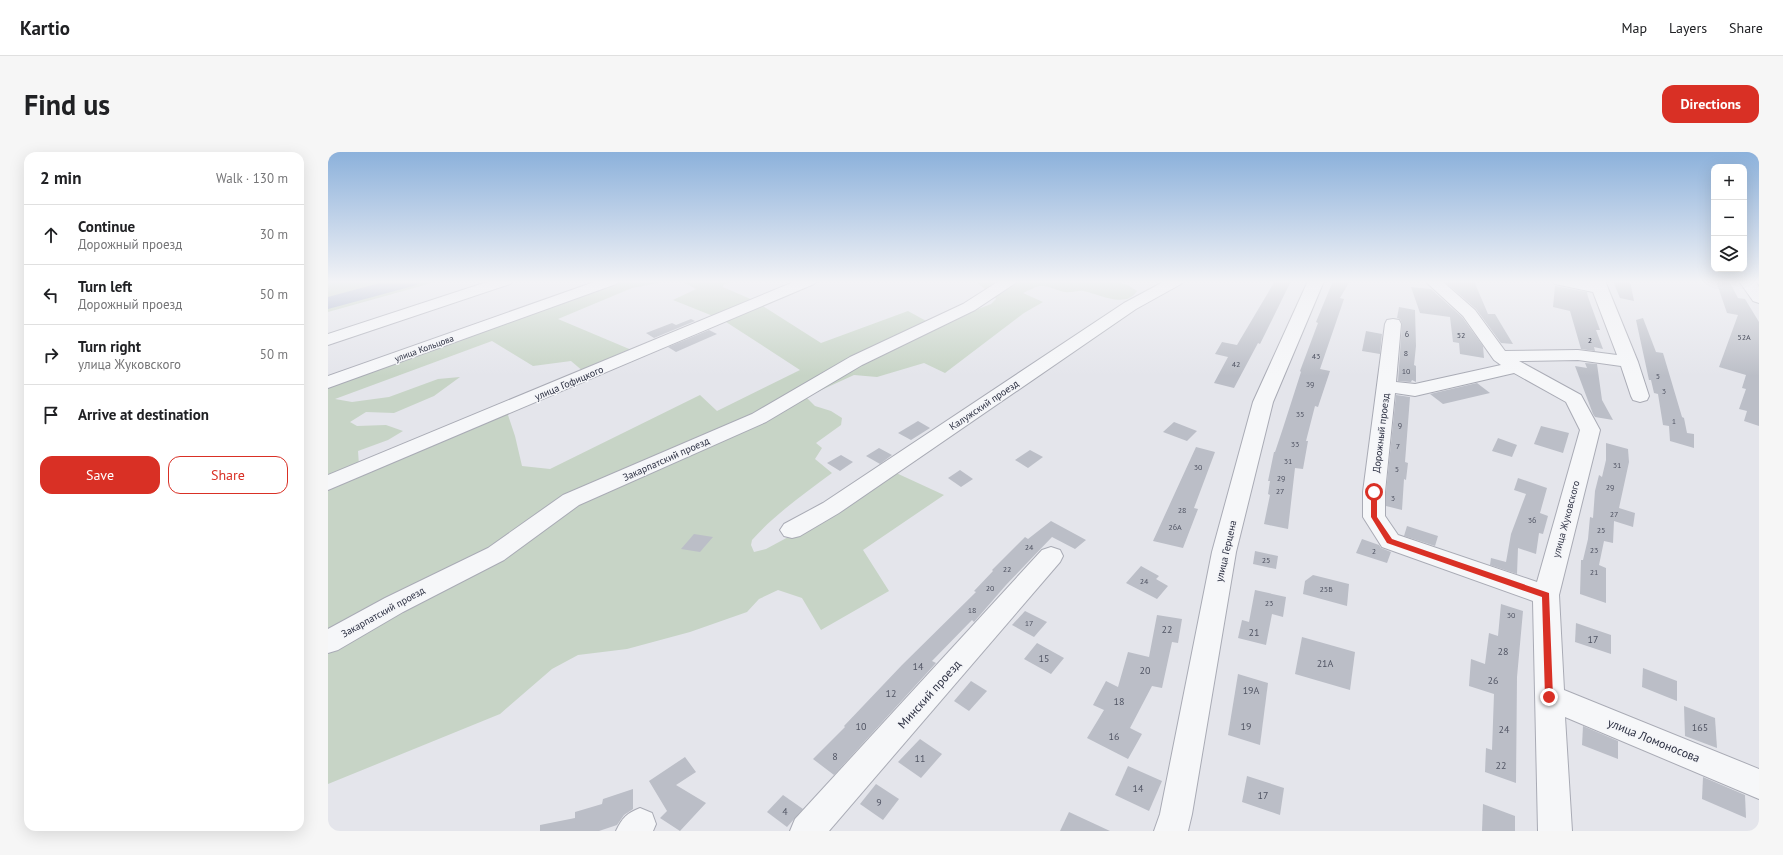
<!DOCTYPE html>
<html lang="en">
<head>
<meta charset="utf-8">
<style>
	:root { --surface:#fff; --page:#f6f6f6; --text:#202124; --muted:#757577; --line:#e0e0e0; --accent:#d93025 }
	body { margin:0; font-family:"PT Sans",sans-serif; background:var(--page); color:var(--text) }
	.controls { position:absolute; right:12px; top:12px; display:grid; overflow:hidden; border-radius:8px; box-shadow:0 4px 16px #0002 }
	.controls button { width:36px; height:36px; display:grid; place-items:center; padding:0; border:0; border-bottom:1px solid var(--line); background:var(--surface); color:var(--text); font:20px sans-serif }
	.stop { position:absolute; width:12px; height:12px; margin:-9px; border:3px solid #d93025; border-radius:50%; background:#fff }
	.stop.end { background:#d93025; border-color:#fff; box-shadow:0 1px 4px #0008 }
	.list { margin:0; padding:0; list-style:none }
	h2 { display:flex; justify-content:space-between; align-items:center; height:52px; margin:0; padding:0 16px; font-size:17px }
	h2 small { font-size:13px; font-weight:400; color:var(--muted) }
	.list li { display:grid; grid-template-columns:26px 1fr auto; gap:12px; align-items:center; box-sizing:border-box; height:60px; padding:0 16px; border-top:1px solid var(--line) }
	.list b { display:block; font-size:15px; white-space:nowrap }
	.list p { margin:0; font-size:13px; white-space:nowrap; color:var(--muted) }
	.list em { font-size:13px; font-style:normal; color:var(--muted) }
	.actions { display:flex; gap:8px; padding:12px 16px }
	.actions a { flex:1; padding:9px 0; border:1px solid var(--accent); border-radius:12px; text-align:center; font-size:14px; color:var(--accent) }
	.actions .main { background:var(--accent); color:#fff }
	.icon { flex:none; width:22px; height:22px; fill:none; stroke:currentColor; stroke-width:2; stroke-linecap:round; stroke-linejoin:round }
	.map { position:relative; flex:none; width:1431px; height:679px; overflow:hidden; border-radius:12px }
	header { display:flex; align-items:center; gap:24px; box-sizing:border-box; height:56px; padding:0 20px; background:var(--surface); border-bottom:1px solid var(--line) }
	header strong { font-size:19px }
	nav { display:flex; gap:22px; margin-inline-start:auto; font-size:14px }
	.intro { display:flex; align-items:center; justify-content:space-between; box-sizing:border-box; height:96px; padding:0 24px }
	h1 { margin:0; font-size:28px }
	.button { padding:10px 18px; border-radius:12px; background:var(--accent); color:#fff; font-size:14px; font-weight:700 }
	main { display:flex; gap:24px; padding:0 24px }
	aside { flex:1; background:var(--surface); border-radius:12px; box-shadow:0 4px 16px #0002 }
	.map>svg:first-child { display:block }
</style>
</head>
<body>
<header>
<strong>Kartio</strong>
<nav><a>Map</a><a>Layers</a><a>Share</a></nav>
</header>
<div class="intro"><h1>Find us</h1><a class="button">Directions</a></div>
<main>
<aside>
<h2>2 min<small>Walk · 130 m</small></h2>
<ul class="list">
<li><svg class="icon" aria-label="ahead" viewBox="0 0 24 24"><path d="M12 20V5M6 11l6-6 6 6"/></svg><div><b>Continue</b><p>Дорожный проезд</p></div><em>30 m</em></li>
<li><svg class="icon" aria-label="left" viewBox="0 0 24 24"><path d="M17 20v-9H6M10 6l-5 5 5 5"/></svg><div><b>Turn left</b><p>Дорожный проезд</p></div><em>50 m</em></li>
<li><svg class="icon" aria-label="right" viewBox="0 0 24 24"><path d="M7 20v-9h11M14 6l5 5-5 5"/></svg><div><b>Turn right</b><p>улица Жуковского</p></div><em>50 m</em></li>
<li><svg class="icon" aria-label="arrive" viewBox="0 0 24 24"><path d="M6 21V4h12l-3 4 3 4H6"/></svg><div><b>Arrive at destination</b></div></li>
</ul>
<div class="actions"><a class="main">Save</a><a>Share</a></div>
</aside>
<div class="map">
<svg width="1431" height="679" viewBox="0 0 1431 679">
	<rect width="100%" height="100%" fill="#e4e5eb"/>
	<!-- green -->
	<g fill="#c7d4c6">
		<polygon points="0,129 111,129 0,160"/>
		<path d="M289 129H342L304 136 230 167 306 199 256 220 243 209 205 214 164 189 7 247 24 250 61 245 110 227 132 225 106 244 66 261 38 260 22 270 29 274 58 273 75 279 60 288 30 299 31 313 179 260 187 284 194 314 222 317 372 243 389 259 472 218 395 168 345 148 368 137 353 129H408L395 133V135L427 149 493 191 580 159 600 170 612 172 663 152 668 147 667 145 647 129H787L800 133 809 139C798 157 770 142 756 139 750 138 743 141 737 140 730 139 720 133 713 134 708 134 700 139 695 141L715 150 696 161 617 221 596 211 549 225 526 223 478 245 487 254 503 259 514 266 513 273 488 291 494 296 487 307 504 321C476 342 447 362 424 388L423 393 426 400 438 397 501 363 566 320 616 343 535 398 561 439 493 478 474 446 450 438 431 447 419 460 362 480 299 497 250 503 224 517 172 562 0 632V232Z"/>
	</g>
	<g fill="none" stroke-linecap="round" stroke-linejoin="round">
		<!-- river -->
		<polygon fill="#a2adc8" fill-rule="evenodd" points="59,129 92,129 89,133 0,157 0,145"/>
	</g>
	<!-- building -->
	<g fill="#bbbec7">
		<polygon points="947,129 963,129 939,178 932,192 930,191 906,236 886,231 900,205 887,202 894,190 909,193"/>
		<polygon points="1005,129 1022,129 1012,146 1016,147 992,217 1002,219 990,255 987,254 978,289 980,289 975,317 967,316 960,377 936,372 942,343 940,342 942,329 940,329 946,300 947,300 955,276 973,220 972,219 990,171 988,170"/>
		<polygon points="1116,129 1146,129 1160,162 1167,162 1185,192 1173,191 1148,157"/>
		<polygon points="1285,129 1302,129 1306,149 1292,146"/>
		<polygon points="1388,129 1401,129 1410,146 1417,147 1431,170 1431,274 1416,269 1419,259 1411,257 1418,237 1414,236 1418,223 1391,215 1410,163 1399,161"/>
		<polygon points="1227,134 1259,140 1260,145 1272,178 1268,178 1275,197 1266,195 1267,199 1253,197 1242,159 1225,155"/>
		<polygon points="1083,135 1103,137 1134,165 1155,194 1156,206 1132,202 1131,191 1125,190 1122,165 1092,161"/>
		<polygon points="1071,155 1087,158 1088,194 1086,213 1088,214 1088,230 1084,228 1083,230 1070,229 1074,172 1072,167 1069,166"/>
		<polygon points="1315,166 1328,200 1335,201 1354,265 1356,266 1359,281 1366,282 1366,296 1342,289 1341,274 1335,273 1330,242 1326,241 1323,228 1321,228 1308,168"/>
		<polygon points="363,167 367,169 326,186 318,181 344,171 348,173"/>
		<polygon points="381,178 389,182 348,200 340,195"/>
		<polygon points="1038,179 1054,182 1052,202 1034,199"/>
		<polygon points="1257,211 1269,212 1274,248 1285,268 1267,265 1265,262 1247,214 1259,216"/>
		<polygon points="1149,231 1162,241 1115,252 1102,242"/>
		<polygon points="1068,243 1082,245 1077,310 1080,311 1078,328 1076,327 1074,358 1058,354 1058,340"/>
		<polygon points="590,269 602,276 583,288 570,281"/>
		<polygon points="846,270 869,279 859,289 835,280"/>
		<polygon points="1213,274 1241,281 1235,301 1206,292"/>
		<polygon points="1170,286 1189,293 1184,305 1164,299"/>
		<polygon points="1278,291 1300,297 1301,310 1291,356 1307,361 1305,375 1286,369 1285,391 1276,389 1271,413 1278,416 1278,451 1252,442 1253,408 1255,408 1260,387 1262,365 1265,366 1267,339 1271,323 1274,325 1278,308"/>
		<polygon points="868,295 887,300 866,356 870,357 855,396 825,389"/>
		<polygon points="551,296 564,303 552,312 538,304"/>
		<polygon points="702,298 715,305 700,316 687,308"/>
		<polygon points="513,303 525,310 512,319 499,311"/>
		<polygon points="632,318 645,327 633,335 620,326"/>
		<polygon points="1190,326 1219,336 1212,361 1220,364 1215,382 1211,381 1208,402 1190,396 1189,422 1162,413 1163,406 1178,410 1183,382 1198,342 1186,338"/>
		<polygon points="723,369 758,388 747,397 724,385 678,433 646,470 644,468 604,509 608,511 506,623 485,607 517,575 516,574 574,513 648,440 646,439 665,419 664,418 697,385 700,387"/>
		<polygon points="1079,374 1110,384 1107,394 1076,384"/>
		<polygon points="366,382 385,385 372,400 353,397"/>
		<polygon points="1034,387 1051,393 1053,396 1063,400 1059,411 1028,401"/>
		<polygon points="927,399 950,404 948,417 925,412"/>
		<polygon points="813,414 831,424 828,427 840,434 829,447 798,431"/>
		<polygon points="985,423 1021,432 1019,454 975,442 977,429"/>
		<polygon points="927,438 958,445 955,465 944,462 938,493 910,486 914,468 921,470"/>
		<polygon points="1173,452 1195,459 1189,525 1188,631 1157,620 1158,596 1164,598 1166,542 1141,534 1143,507 1157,512 1161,481 1170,484"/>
		<polygon points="697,459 719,470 706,485 684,473"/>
		<polygon points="829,463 854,467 850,491 844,490 834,536 824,534 802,576 814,582 800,607 759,586 776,558 765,553 778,529 790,535 800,500 821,505"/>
		<polygon points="1248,471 1283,483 1283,502 1247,490"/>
		<polygon points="974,485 1027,500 1022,538 967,522"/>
		<polygon points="709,491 736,506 723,522 696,507"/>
		<polygon points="1315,516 1349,529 1349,549 1314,535"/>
		<polygon points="910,522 940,531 932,593 900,583"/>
		<polygon points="643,529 659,539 641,559 626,549"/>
		<polygon points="1356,554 1387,566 1389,596 1357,584"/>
		<polygon points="1255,574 1290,589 1290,607 1254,593"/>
		<polygon points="592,587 614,602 593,626 570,610"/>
		<polygon points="357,605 368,620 348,633 378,651 352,679 332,666 339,659 321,629"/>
		<polygon points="800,614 834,629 821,659 787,643"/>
		<polygon points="919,624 956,636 952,663 914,650"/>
		<polygon points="1375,625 1417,643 1418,666 1374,647"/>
		<polygon points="548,632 571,647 555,668 532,652"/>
		<polygon points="305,637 305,657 296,663 289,673 271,679 212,679 212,673 247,666 247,660 274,652 275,647"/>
		<polygon points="455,643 475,657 459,675 439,660"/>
		<polygon points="1155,652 1187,664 1187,679 1154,679"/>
		<polygon points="741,660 782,679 732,679"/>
	</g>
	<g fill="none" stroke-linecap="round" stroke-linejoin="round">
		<!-- minor casing -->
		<g stroke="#a9abb5" stroke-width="2">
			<g id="minor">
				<polygon points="162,129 185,129 182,132 0,193 0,182"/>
				<polygon points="269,129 291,129 288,132 0,236 0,224"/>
				<polygon points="468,129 489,129 486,132 0,338 0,323"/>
				<polygon points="671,129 689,129 686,132 647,158 534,213 438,270 251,353 176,408 75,460 10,498 0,501 0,477 57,446 160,396 235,343 424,262 522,205 635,152"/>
				<polygon points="837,129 856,129 853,132 808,157 511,361 472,384 464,386 456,384 452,378 456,372 495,351 796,151"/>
				<polygon points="980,129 996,129 945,250 908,400 864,662 860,679 826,679 832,662 884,400 925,250"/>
				<path d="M1097 129H1114L1147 158 1177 199 1250 198 1289 203 1265 140 1227 132 1224 129H1277L1310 210 1321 244 1319 248 1312 250 1305 248 1303 244 1293 214 1250 208 1191 209 1253 243 1272 278 1231 443 1236 538 1431 617V647L1237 565 1244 679H1210L1205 449 1054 395 1035 365V340L1057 172 1059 168 1065 167 1071 168 1073 172 1068 230 1087 232 1173 213 1166 208 1135 164ZM1186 221 1238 250 1252 278 1209 430 1070 383 1057 364V340L1067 241 1087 244Z"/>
				<polygon points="1411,129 1427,129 1431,135 1431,151 1425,149"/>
				<polygon points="723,395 732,398 735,404 732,410 501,679 462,679 467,667 714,398"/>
				<path d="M312 656 324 661 328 672 325 679H288C294 666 299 661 312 656Z"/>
			</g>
		</g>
		<!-- minor -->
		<use href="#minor" fill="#f6f7f9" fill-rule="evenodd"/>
	</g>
	<!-- sky -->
	<linearGradient id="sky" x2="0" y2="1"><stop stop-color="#8cb1db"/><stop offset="0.58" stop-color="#f3f3f6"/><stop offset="1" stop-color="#f3f3f6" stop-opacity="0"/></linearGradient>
	<rect width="1431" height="224" fill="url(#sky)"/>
	<!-- route -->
	<polygon fill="#d93025" points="1046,337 1049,340 1049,365 1064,387 1221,441 1225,545 1224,547 1218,547 1217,545 1214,445 1059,391 1043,365 1043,340"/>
	<g text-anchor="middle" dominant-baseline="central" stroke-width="3" stroke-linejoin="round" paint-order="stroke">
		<!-- number labels -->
		<g font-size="8" fill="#505463">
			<text x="1079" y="182">6</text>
			<text x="1133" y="183">52</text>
			<text x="1416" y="185">52А</text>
			<text x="1262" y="188">2</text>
			<text x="1078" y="201">8</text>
			<text x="988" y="204">43</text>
			<text x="908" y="212">42</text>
			<text x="1078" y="219">10</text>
			<text x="1330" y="224">5</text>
			<text x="982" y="232">39</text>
			<text x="1336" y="239">3</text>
			<text x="972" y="262">35</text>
			<text x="1346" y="269">1</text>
			<text x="1072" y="273">9</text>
			<text x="967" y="292">33</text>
			<text x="1070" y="294">7</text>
			<text x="960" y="309">31</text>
			<text x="1289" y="313">31</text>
			<text x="870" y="315">30</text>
			<text x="1069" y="317">5</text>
			<text x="953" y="326">29</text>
			<text x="1282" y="335">29</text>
			<text x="952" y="339">27</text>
			<text x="1065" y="346">3</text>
			<text x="854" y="358">28</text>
			<text x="1286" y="362">27</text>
			<text x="1204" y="368">36</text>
			<text x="847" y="375">26А</text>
			<text x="1273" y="378">25</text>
			<text x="701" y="395">24</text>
			<text x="1266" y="398">23</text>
			<text x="1046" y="399">2</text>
			<text x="938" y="408">25</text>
			<text x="679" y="417">22</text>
			<text x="1266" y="420">21</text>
			<text x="816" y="429">24</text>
			<text x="662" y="436">20</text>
			<text x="998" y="437">25Б</text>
			<text x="941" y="451">23</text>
			<text x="644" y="458">18</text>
			<text x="1183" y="463">30</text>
			<text x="701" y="471">17</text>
		</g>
		<!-- far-street labels -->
		<g font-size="9" fill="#2c3042" stroke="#f4f5f8">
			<text transform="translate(96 196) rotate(-20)">улица Кольцова</text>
		</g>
		<!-- street labels -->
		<g font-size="10" fill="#2c3042" stroke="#f4f5f8">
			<text transform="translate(241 231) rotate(-23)">улица Гофицкого</text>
			<text transform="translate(656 253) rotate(-34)">Калужский проезд</text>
			<text transform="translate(1053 281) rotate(-83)">Дорожный проезд</text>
			<text transform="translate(338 307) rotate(-24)">Закарпатский проезд</text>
			<text transform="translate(1238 367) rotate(-75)">улица Жуковского</text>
			<text transform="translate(898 399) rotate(-77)">улица Герцена</text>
			<text transform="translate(55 460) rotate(-29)">Закарпатский проезд</text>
		</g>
		<!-- near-number labels -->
		<g font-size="10" fill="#505463">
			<text x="839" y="477">22</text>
			<text x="926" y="480">21</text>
			<text x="1265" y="487">17</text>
			<text x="1175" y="499">28</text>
			<text x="716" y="506">15</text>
			<text x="997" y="511">21А</text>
			<text x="590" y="514">14</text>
			<text x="817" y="518">20</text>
			<text x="1165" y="528">26</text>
			<text x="923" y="538">19А</text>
			<text x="563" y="541">12</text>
			<text x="791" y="549">18</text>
			<text x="533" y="574">10</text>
			<text x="918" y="574">19</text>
			<text x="1372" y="575">165</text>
			<text x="1176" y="577">24</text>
			<text x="786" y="584">16</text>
			<text x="507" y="604">8</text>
			<text x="592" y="606">11</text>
			<text x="1173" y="613">22</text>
			<text x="810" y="636">14</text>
			<text x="935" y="643">17</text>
			<text x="551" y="650">9</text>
			<text x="457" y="659">4</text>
		</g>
		<!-- near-street labels -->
		<g font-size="12" fill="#2c3042" stroke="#f4f5f8">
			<text transform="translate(601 542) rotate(-48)">Минский проезд</text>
			<text transform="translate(1326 588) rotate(22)">улица Ломоносова</text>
		</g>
	</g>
</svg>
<div class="controls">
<button>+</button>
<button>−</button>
<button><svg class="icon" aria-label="layers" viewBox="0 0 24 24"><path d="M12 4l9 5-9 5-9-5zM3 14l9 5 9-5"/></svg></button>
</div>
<div class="stop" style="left:1046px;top:340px"></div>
<div class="stop end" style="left:1221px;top:545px"></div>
</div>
</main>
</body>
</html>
